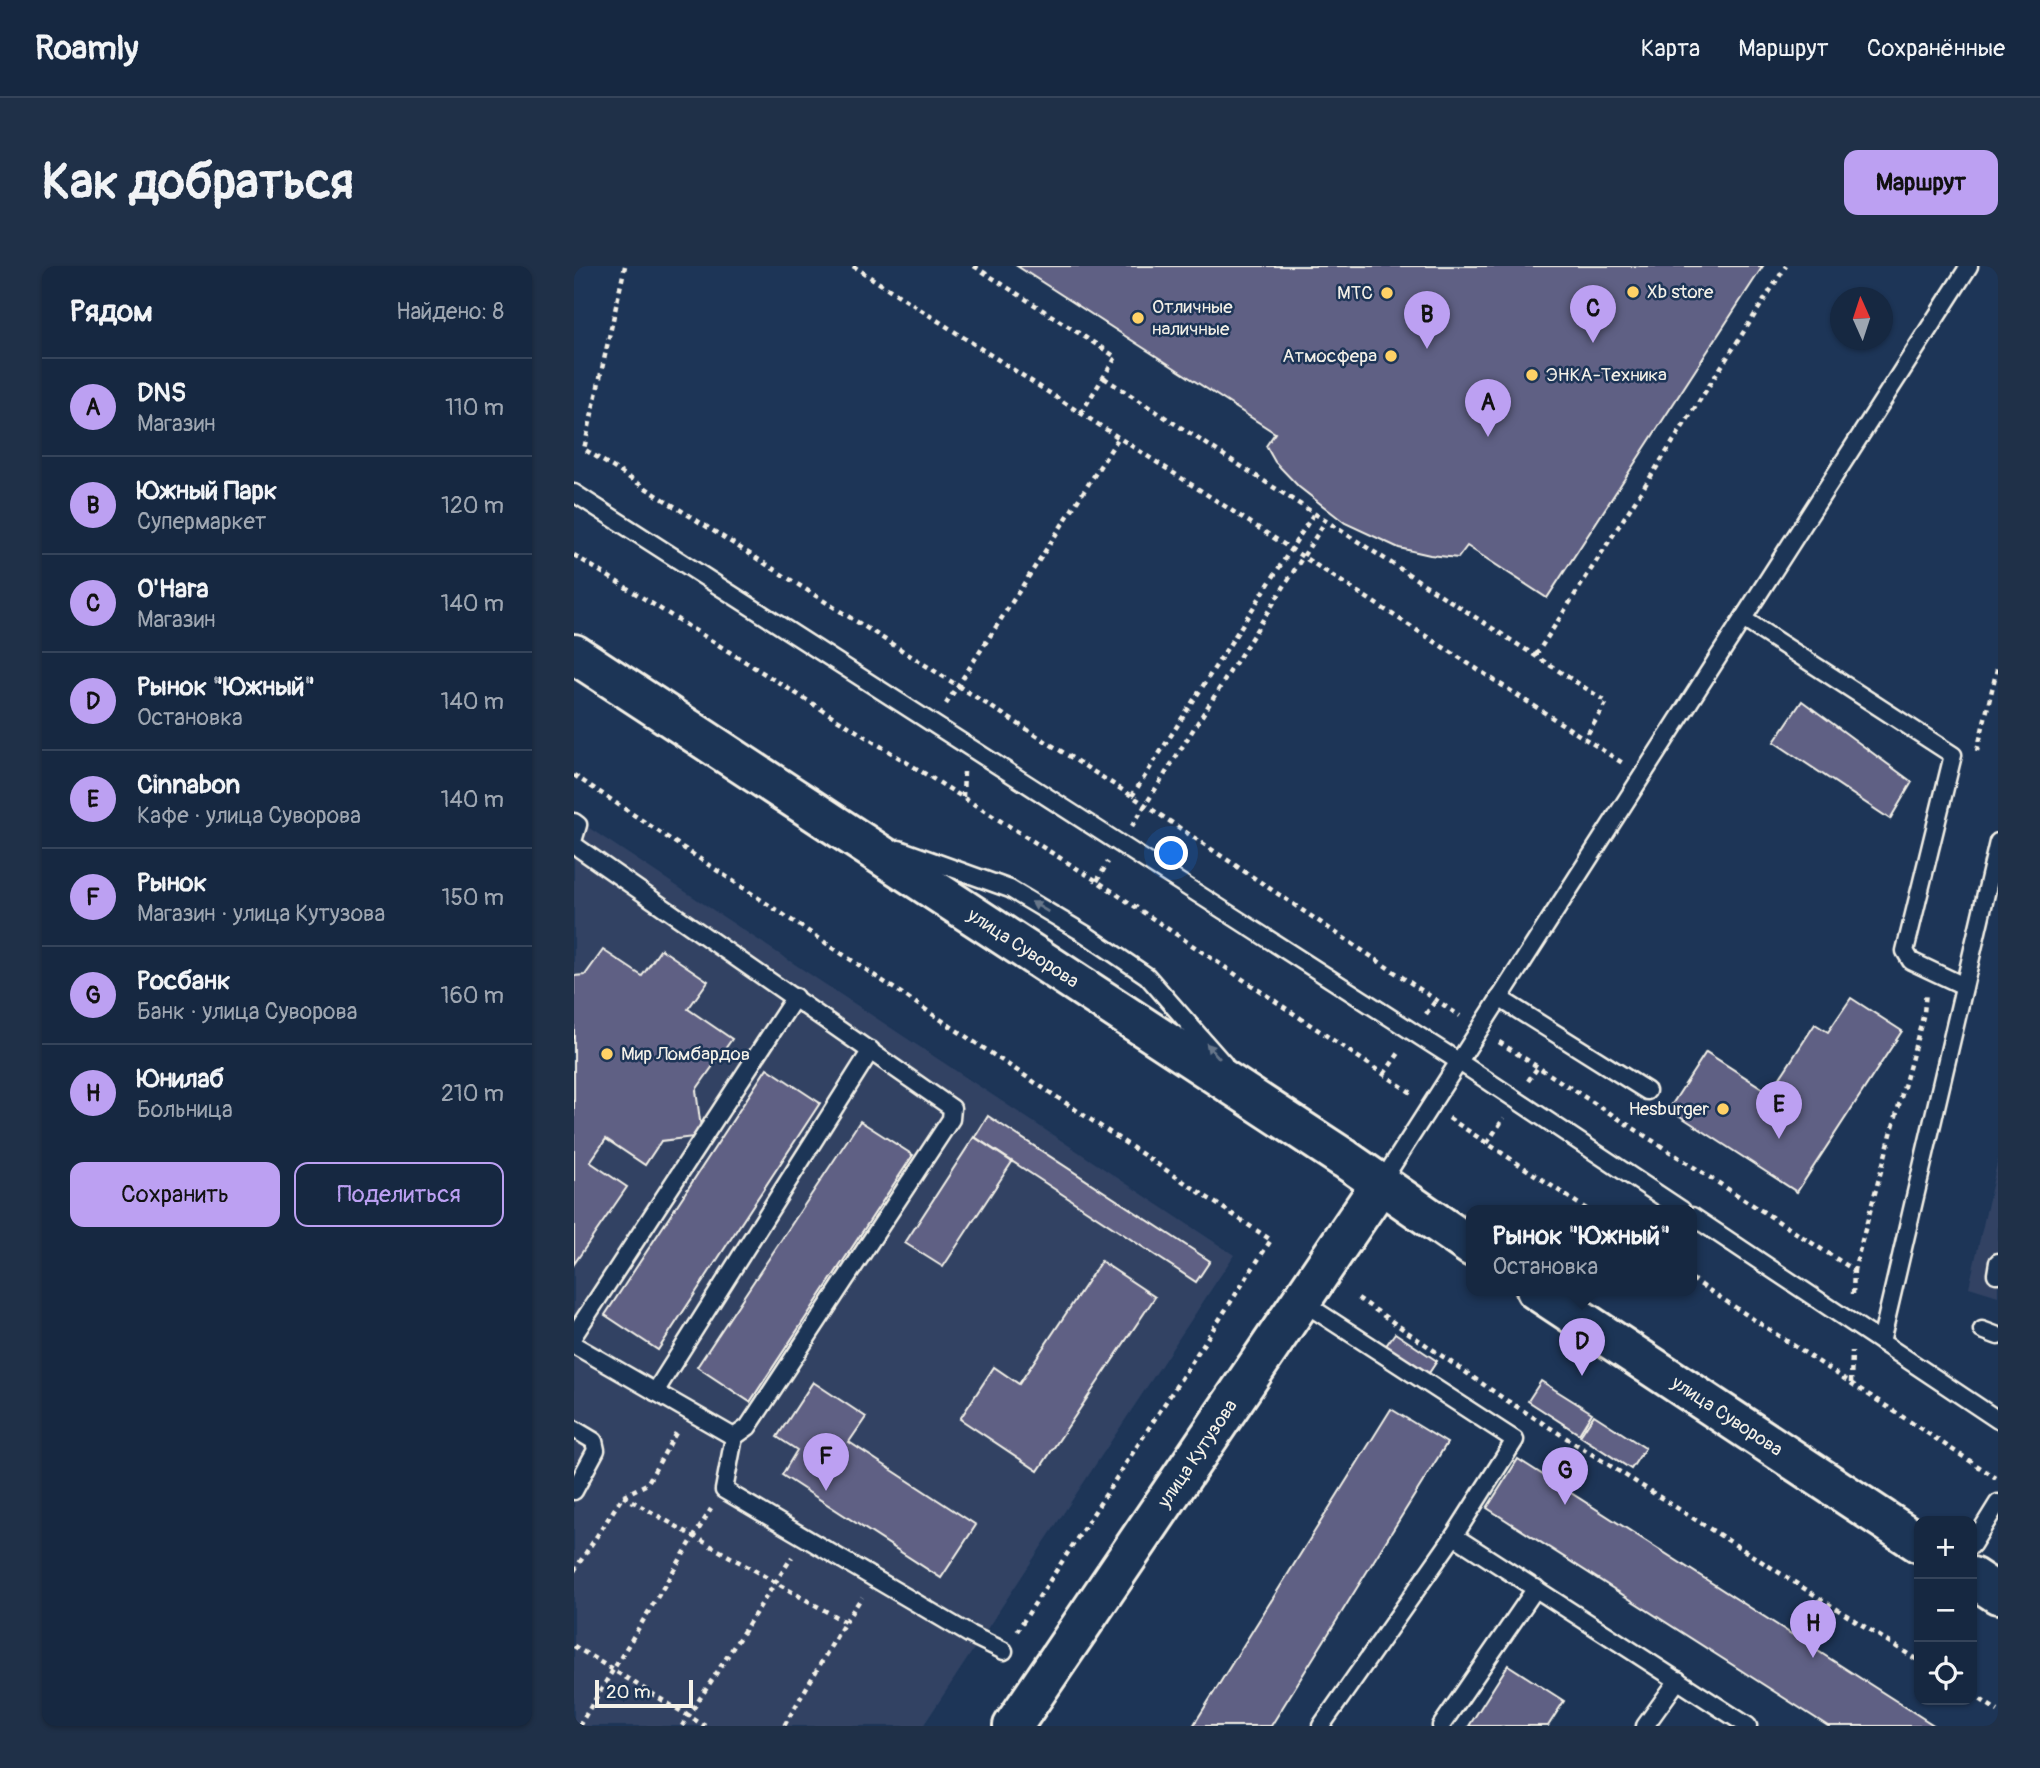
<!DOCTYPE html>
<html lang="ru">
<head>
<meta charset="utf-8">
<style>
	:root { --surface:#162841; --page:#1f3048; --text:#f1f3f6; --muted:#9ea6b1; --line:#35445a; --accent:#bca0f2 }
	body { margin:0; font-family:Pangolin,sans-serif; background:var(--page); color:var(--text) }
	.controls { position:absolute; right:21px; bottom:21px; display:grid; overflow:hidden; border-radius:14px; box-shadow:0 2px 5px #0004 }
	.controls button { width:63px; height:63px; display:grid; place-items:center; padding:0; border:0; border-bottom:2px solid var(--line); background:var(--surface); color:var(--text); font:35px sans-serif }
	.compass { position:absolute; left:1256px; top:21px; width:63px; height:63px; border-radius:50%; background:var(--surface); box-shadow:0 2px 5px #0004; rotate:357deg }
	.scale { position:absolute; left:21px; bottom:18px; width:98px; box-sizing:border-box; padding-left:7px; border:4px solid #f4f1e8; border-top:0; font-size:19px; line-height:24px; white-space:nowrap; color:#f4f1e8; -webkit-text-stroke:5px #1d3557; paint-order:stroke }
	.you { position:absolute; left:598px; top:588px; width:24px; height:24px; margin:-18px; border:5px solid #fff; border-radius:50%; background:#1a73e8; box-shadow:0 0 0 10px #1a73e833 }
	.badge { display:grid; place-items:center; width:46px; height:46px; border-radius:50%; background:var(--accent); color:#111; font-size:23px; font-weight:700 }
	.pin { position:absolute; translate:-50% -58px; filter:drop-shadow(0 2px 4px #0008) }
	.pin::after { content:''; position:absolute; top:37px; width:24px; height:21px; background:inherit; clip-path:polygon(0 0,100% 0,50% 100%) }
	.popup { position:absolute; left:892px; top:939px; width:231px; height:91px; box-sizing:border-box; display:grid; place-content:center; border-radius:14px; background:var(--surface); filter:drop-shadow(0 2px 5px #0005); font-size:23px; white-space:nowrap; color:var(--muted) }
	.popup b { font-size:26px; color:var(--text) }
	.popup::after { content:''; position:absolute; left:50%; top:100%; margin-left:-14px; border:14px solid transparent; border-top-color:var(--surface) }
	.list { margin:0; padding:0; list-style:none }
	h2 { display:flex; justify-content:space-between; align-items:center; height:91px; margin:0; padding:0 28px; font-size:30px }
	h2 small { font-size:23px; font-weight:400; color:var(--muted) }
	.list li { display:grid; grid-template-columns:46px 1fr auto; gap:21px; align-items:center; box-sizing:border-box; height:98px; padding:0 28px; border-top:2px solid var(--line) }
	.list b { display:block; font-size:26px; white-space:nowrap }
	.list p { margin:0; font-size:23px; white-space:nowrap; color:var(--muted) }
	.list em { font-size:23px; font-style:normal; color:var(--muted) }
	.actions { display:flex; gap:14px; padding:21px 28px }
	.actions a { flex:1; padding:16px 0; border:2px solid var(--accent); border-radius:14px; text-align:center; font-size:24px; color:var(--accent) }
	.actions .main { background:var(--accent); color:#111 }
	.icon { flex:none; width:38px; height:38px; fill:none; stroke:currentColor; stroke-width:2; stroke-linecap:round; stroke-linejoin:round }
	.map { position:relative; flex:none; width:1424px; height:1460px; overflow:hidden; border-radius:14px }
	header { display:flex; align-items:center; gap:42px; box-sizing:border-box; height:98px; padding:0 35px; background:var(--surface); border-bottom:2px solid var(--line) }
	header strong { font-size:33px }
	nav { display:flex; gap:38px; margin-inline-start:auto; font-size:24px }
	.intro { display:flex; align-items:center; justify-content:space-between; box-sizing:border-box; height:168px; padding:0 42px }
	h1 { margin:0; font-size:49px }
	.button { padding:18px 32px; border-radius:14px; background:var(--accent); color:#111; font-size:24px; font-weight:700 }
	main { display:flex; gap:42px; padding:0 42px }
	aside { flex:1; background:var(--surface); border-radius:14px; box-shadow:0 2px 5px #0004 }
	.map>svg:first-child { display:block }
</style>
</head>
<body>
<header>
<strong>Roamly</strong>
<nav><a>Карта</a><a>Маршрут</a><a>Сохранённые</a></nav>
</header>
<div class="intro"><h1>Как добраться</h1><a class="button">Маршрут</a></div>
<main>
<aside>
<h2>Рядом<small>Найдено: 8</small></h2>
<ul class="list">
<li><span class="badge">A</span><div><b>DNS</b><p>Магазин</p></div><em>110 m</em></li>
<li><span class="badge">B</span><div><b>Южный Парк</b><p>Супермаркет</p></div><em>120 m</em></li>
<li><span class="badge">C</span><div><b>O'Hara</b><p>Магазин</p></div><em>140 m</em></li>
<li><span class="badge">D</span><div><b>Рынок &quot;Южный&quot;</b><p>Остановка</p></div><em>140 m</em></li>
<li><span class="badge">E</span><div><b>Cinnabon</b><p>Кафе · улица Суворова</p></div><em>140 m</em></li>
<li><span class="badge">F</span><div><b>Рынок</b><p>Магазин · улица Кутузова</p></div><em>150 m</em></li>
<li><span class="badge">G</span><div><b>Росбанк</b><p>Банк · улица Суворова</p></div><em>160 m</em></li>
<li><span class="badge">H</span><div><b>Юнилаб</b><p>Больница</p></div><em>210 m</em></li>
</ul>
<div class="actions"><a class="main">Сохранить</a><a>Поделиться</a></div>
</aside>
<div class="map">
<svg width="1424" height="1460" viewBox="0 0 1424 1460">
	<rect width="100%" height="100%" fill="#1d3557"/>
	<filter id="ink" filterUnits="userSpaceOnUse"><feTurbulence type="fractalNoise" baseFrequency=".0143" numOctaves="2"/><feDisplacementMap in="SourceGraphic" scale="14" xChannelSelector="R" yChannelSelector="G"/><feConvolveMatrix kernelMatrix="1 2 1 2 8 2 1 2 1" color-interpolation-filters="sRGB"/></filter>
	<g filter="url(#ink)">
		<!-- built -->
		<g fill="#304264">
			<polygon points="0,552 660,989 349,1460 0,1460"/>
			<polygon points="1424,893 1424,1030 1395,1021"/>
		</g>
		<!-- building -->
		<g fill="#5e6084" stroke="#f4f1e8" stroke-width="2">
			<polygon points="443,0 1189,0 973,332 893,280 884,292 856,289 825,282 771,257 725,221 701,196 692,180 701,167"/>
			<polygon points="1228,435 1338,516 1316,553 1200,476"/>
			<polygon points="87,683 134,715 114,743 158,773 122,824 128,870 87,875 71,899 32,873 16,896 53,921 0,998 0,710 11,709 29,684 68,710"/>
			<polygon points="1277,732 1328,765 1223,926 1095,843 1132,786 1196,827 1241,758 1254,766"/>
			<polygon points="193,802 246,837 84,1084 31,1049"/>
			<polygon points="414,850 636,995 622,1016 401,871"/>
			<polygon points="286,855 339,889 176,1136 123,1101"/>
			<polygon points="400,871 438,896 369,1001 331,977"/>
			<polygon points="527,995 581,1031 464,1205 386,1153 420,1101 445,1118"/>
			<polygon points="821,1067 863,1095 853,1110 811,1081"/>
			<polygon points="967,1115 1018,1147 1005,1168 954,1135"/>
			<polygon points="239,1116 292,1151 275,1176 402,1259 367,1312 208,1209 223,1184 203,1171"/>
			<polygon points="817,1143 873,1177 697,1460 619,1460"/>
			<polygon points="1020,1149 1071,1182 1057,1203 1006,1170"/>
			<polygon points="944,1193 1361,1460 1254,1460 913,1242"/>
			<polygon points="934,1399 990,1435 974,1460 895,1460"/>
		</g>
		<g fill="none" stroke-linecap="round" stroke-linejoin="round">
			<!-- lane casing -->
			<g stroke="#f4f1e8" stroke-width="21">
				<g id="lane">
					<polyline points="0,227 884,795 1108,944"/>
					<polyline points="1169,353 1379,489 1331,685 1337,695 1390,720"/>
					<polyline points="0,556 4,559 0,572"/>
					<polyline points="0,579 378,842 377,853 174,1161 160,1171"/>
					<polyline points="325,583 436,623 511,668 573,710 650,798"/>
					<polyline points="925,732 1073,825"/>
					<polyline points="807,917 1395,0"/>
					<polyline points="1118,950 1424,1154"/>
					<polyline points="1424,996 1422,1008 1424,1008"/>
					<polyline points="727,1035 941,1174 880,1270 1174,1460"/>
					<polyline points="1408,1064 1424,1070"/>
					<polyline points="0,1069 221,731"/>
					<polyline points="1307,1076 1424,576"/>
					<polyline points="0,1079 160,1171 150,1224 395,1368 430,1385"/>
					<polyline points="81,1126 297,784"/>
					<polyline points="0,1163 20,1175 22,1184 0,1225"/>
					<polyline points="1398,1279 1424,1237"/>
					<polyline points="747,1460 880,1270"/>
					<polyline points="867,1460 962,1322"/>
					<polyline points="1071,1460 1104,1414"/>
				</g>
			</g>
			<!-- secondary casing -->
			<g stroke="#f4f1e8" stroke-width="44">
				<g id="secondary">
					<path id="s1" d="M0 388 771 893 898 981"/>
					<path id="s2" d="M962 1024 1345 1277"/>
					<polyline points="1398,1311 1424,1328"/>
					<path id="s3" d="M439 1460 807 917"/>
				</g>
			</g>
			<!-- path -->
			<g stroke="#f4f1e8" stroke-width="4.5" stroke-dasharray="5 5" stroke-linecap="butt">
				<polyline points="51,0 10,183 558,530 886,750"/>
				<polyline points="279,0 1050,498"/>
				<polyline points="400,0 542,91 507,147"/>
				<polyline points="530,112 1033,436 1011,472"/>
				<polyline points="0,289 523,615 839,828"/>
				<polyline points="962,389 1212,0"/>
				<polyline points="372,438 545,171"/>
				<polyline points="1403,485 1424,399"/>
				<polyline points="0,509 697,974 443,1365"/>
				<polyline points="558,530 739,249"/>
				<polyline points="389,531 390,506"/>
				<polyline points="558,560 751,256"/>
				<polyline points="523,615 534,596"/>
				<polyline points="852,748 862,734"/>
				<polyline points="925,776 1280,1004 1350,747 1352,726"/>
				<polyline points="810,808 827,784"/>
				<polyline points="954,815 964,801"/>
				<polyline points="875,852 1014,944"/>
				<polyline points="913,877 930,852"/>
				<polyline points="1118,1013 1422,1212"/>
				<polyline points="1279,1028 1280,1004"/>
				<polyline points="784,1032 929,1132 1345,1395"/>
				<polyline points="1277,1117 1278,1085"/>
				<polyline points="49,1230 271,1356 210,1460"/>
				<polyline points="0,1305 49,1230 73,1218 103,1165"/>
				<polyline points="271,1356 288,1331"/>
				<polyline points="0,1380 131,1460"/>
				<polyline points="1398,1428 1424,1445"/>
				<polyline points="5,1460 137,1243"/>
				<polyline points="108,1460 218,1291"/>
			</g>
			<!-- lane -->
			<use href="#lane" stroke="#1d3557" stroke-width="16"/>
			<!-- secondary -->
			<use href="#secondary" stroke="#1d3557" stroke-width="38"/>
		</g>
		<!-- one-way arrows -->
		<defs><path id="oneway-solid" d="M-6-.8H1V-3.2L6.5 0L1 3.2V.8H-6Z" transform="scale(1.75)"/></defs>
		<g fill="#68778a">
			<use href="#oneway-solid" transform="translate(466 641) rotate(-149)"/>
			<use href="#oneway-solid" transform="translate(639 785) rotate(-131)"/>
		</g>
	</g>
	<!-- markers -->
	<g fill="#ffd166" stroke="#1d3557" stroke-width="2.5">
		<circle cx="1059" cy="26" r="7"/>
		<circle cx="813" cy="27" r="7"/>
		<circle cx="564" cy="52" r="7"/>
		<circle cx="817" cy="90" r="7"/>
		<circle cx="958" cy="109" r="7"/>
		<circle cx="33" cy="788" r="7"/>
		<circle cx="1149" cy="843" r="7"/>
	</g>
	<g text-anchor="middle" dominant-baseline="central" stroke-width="5" stroke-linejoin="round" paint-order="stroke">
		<!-- poi labels -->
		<g font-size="19" fill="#f4f1e8" stroke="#1d3557" text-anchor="start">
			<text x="1073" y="26">Xb store</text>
			<text x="799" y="27" text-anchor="end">МТС</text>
			<text x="578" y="41">Отличные<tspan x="578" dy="22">наличные</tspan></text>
			<text x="803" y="90" text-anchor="end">Атмосфера</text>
			<text x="972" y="109">ЭНКА-Техника</text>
			<text x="47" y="788">Мир Ломбардов</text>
			<text x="1135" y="843" text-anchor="end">Hesburger</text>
		</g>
		<!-- street labels -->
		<g font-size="19" fill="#f4f1e8" stroke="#1d3557">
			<text stroke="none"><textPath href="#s1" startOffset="537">улица Суворова</textPath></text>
			<text stroke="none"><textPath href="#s2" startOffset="229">улица Суворова</textPath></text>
			<text stroke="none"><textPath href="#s3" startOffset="329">улица Кутузова</textPath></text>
		</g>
	</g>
</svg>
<div class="controls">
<button>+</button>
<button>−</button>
<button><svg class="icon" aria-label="locate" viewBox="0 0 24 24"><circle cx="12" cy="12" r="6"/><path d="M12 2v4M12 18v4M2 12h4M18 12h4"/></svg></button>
</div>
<svg class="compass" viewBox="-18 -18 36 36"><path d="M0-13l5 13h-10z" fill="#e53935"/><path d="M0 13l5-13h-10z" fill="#9ea6b1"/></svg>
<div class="scale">20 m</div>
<div class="you"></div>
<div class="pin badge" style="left:914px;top:171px">A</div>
<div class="pin badge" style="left:853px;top:83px">B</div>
<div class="pin badge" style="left:1019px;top:77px">C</div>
<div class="pin badge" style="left:1008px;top:1110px">D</div>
<div class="popup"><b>Рынок &quot;Южный&quot;</b>Остановка</div>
<div class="pin badge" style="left:1205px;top:873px">E</div>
<div class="pin badge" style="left:252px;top:1225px">F</div>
<div class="pin badge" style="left:991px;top:1239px">G</div>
<div class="pin badge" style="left:1239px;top:1392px">H</div>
</div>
</main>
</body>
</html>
